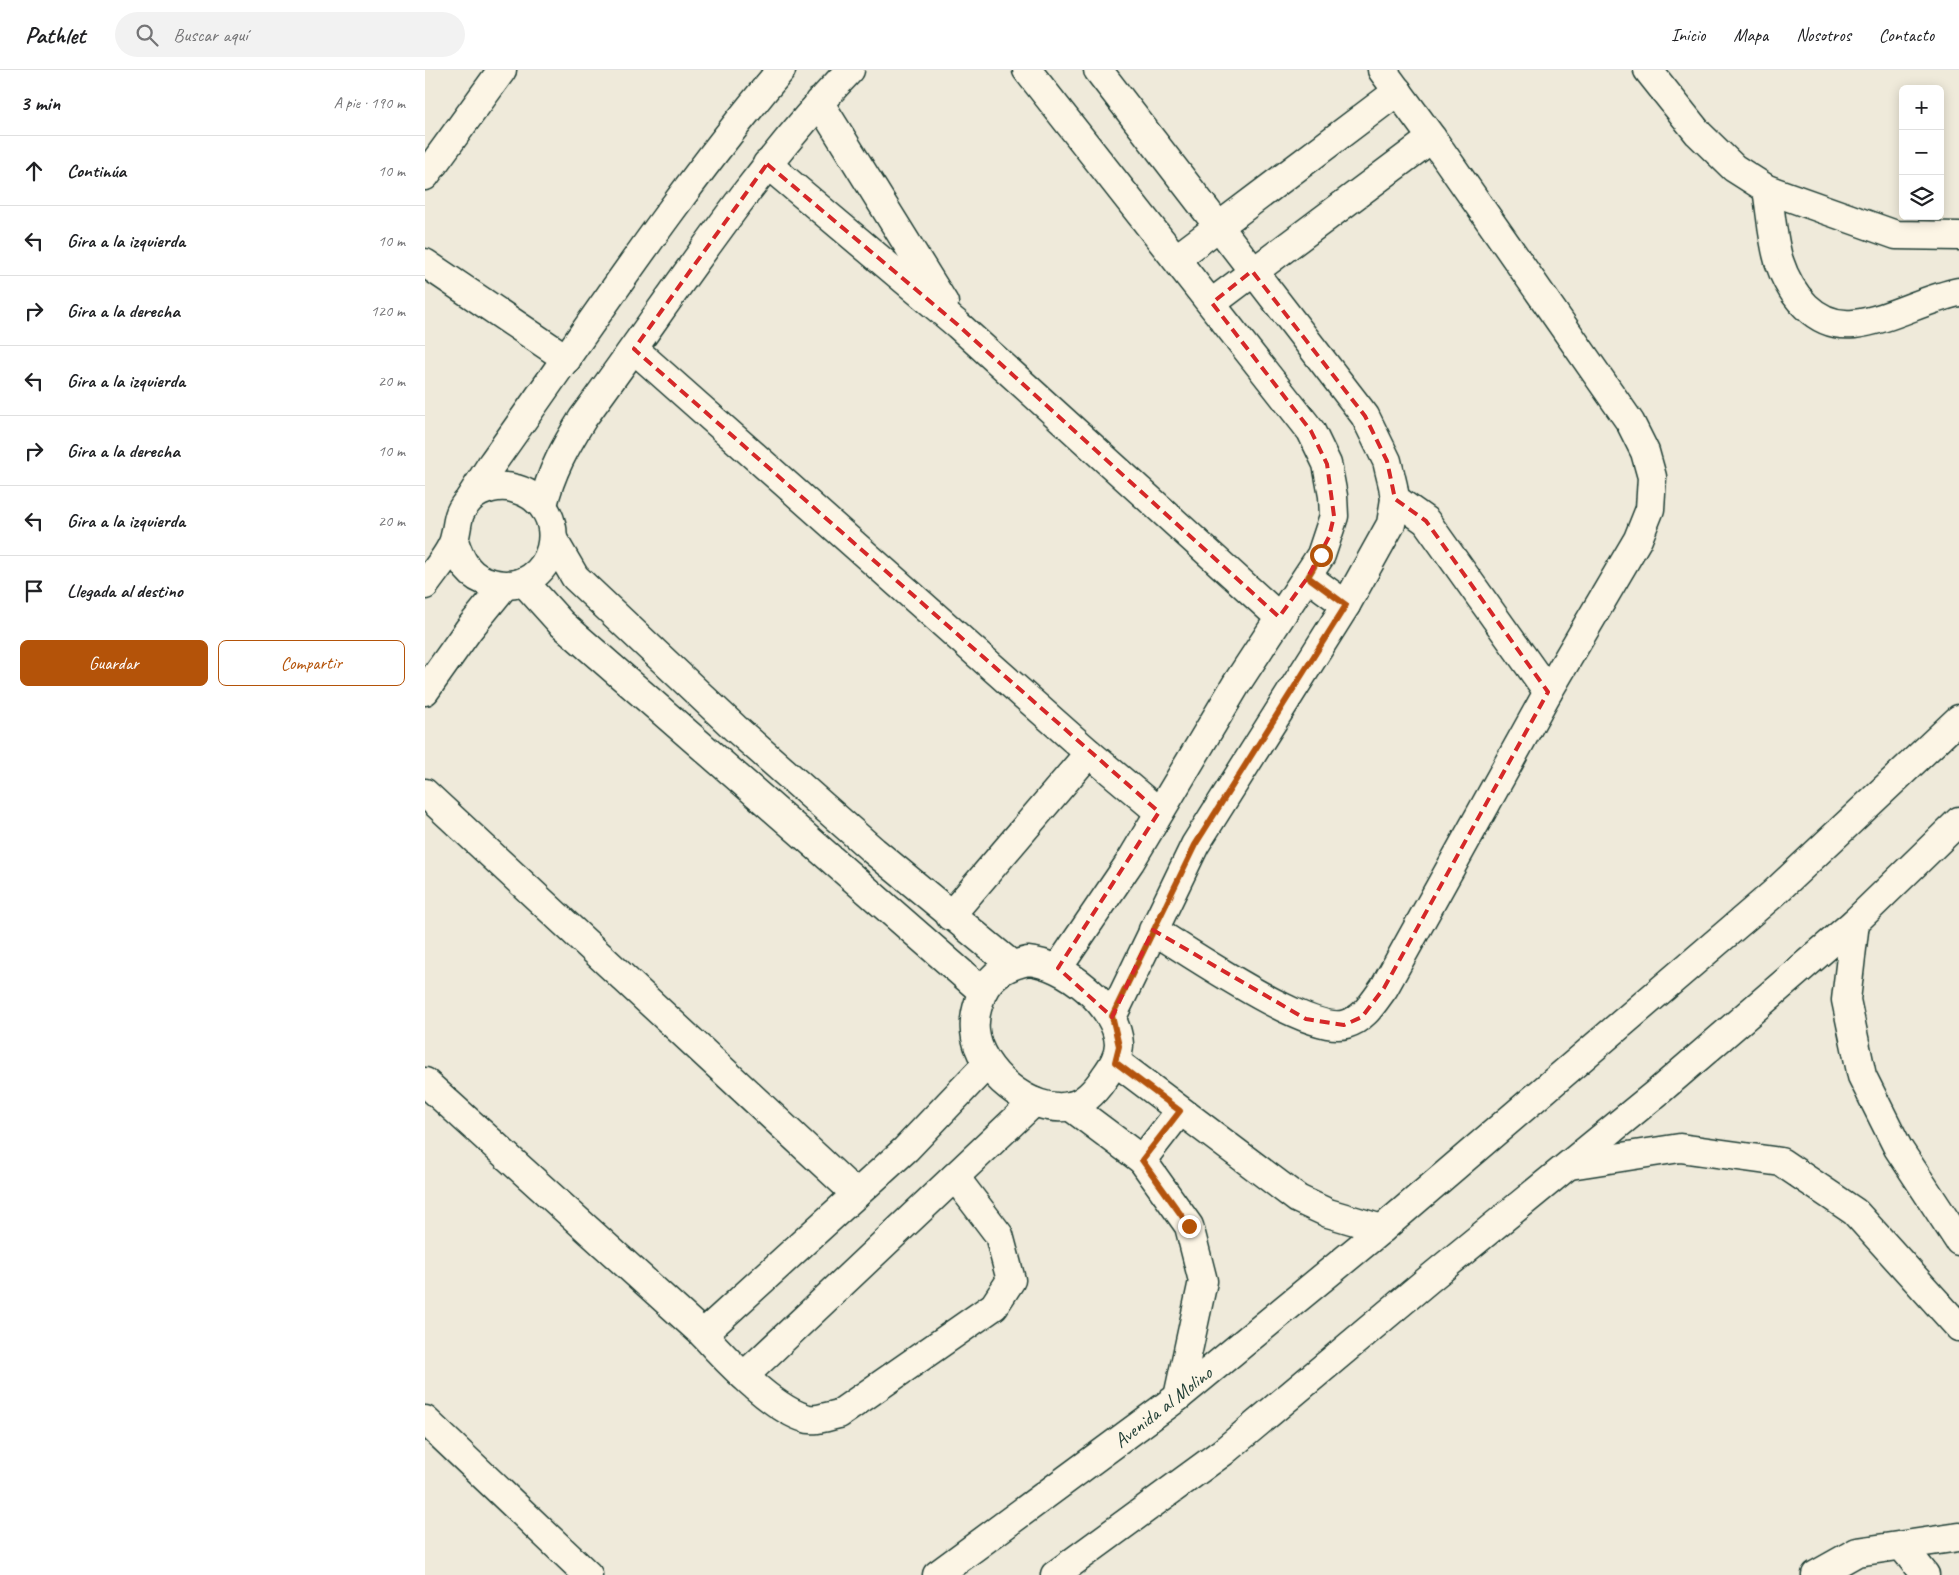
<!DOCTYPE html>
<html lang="es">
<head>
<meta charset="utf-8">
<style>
	:root { --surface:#fff; --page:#f2f2f2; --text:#202124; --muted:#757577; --line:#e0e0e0; --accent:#b45309 }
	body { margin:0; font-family:Caveat,sans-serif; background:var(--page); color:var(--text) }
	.controls { position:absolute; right:15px; top:15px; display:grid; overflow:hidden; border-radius:8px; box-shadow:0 2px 12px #0003 }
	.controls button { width:45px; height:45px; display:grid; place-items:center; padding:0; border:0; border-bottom:1px solid var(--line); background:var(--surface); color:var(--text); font:25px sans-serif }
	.stop { position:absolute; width:15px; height:15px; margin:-11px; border:4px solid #b45309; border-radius:50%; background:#fff }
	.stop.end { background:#b45309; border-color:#fff; box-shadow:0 1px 5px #0008 }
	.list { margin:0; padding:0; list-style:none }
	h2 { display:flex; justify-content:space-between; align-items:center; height:65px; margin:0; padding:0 20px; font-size:21px }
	h2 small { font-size:16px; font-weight:400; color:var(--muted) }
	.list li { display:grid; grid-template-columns:32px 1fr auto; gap:15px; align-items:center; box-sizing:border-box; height:70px; padding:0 20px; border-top:1px solid var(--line) }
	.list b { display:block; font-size:19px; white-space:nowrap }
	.list em { font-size:16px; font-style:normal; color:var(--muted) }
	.actions { display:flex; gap:10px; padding:15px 20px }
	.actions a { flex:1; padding:11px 0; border:1px solid var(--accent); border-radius:8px; text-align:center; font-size:18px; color:var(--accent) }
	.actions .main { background:var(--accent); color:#fff }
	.icon { flex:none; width:28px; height:28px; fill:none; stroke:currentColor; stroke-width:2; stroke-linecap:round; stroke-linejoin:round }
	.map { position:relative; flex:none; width:1534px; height:1505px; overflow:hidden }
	header { display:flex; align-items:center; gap:30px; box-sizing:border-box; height:70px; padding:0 25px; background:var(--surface); border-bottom:1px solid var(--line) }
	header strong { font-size:24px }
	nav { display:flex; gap:28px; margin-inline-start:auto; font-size:18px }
	.search { width:350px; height:45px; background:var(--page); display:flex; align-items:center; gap:12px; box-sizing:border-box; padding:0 18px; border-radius:28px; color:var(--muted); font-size:19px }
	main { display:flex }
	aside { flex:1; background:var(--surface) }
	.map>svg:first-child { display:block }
</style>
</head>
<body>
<header>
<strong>Pathlet</strong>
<div class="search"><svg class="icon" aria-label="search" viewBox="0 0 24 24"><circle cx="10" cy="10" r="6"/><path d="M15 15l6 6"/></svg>Buscar aquí</div>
<nav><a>Inicio</a><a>Mapa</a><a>Nosotros</a><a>Contacto</a></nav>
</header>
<main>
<aside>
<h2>3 min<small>A pie · 190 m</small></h2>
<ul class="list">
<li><svg class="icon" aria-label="ahead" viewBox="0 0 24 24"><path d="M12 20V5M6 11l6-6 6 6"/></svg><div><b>Continúa</b></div><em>10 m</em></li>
<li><svg class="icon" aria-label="left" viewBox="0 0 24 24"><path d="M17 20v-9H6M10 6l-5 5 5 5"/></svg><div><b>Gira a la izquierda</b></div><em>10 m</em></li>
<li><svg class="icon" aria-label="right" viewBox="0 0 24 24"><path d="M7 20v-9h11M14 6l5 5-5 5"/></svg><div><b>Gira a la derecha</b></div><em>120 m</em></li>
<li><svg class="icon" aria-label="left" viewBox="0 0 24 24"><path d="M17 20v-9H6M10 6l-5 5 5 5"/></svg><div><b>Gira a la izquierda</b></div><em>20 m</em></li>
<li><svg class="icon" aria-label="right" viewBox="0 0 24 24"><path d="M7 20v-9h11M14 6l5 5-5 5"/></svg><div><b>Gira a la derecha</b></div><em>10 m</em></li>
<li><svg class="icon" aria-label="left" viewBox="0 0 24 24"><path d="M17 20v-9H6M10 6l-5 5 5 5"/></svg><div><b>Gira a la izquierda</b></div><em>20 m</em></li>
<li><svg class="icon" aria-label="arrive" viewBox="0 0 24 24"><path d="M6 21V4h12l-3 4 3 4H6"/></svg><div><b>Llegada al destino</b></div></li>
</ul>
<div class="actions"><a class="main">Guardar</a><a>Compartir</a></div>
</aside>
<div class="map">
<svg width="1534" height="1505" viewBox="0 0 1534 1505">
	<rect width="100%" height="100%" fill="#efeada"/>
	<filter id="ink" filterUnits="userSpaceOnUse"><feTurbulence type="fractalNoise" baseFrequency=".02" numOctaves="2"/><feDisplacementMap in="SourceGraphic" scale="10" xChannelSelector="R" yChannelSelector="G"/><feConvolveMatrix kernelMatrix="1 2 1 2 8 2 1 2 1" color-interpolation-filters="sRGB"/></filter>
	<g filter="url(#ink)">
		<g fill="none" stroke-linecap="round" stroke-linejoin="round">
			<!-- minor casing -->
			<g stroke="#1f3d34" stroke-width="31">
				<g id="minor">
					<polyline points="602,0 886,361 902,394 908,426 909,446 896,485 812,613 705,792 633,898"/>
					<polyline points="673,0 940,346 962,391 968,416 970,429 966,454 921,535 770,775 687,947"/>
					<polyline points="1223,0 1273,63 1309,98 1342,119 1471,165 1534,166"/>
					<polyline points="394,32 519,233"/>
					<polyline points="342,94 533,255 854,547"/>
					<polyline points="0,106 77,0"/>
					<path d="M1342 119C1346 142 1347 168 1354 191 1365 224 1390 258 1429 254 1465 250 1498 229 1534 222"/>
					<polyline points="752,188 973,21"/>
					<polyline points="0,193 142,289"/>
					<polyline points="787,233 1007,68"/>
					<polyline points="209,279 664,683 734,742"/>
					<path d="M45 428 66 395C161 262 251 124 356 0"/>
					<polyline points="970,429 1001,451 1123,622"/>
					<path d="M118 435C126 402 140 377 158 348 245 231 323 106 425 0"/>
					<polyline points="129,471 150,507 310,658 449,781 587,895"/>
					<polyline points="883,507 921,535"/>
					<polyline points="99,512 136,553 557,921"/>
					<path d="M0 515C8 503 25 484 29 470 34 453 30 444 45 429 56 418 76 414 91 419 153 437 130 529 67 513 44 508 36 492 29 471"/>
					<polyline points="0,621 44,559 79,516"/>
					<polyline points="0,723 431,1124"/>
					<polyline points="525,846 664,683"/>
					<polyline points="1430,852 1421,930 1437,1006 1473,1078 1534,1171"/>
					<path d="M728 860C763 881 885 966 921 954 939 949 948 933 959 918L1123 622 1213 469 1225 439 1227 407 1220 382 1205 352 1007 68 957 0"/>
					<path d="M603 891C640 894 692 935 694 974 694 988 686 998 679 1008 671 1020 660 1033 645 1036 606 1045 553 1000 550 961 549 952 551 941 554 932 561 907 579 896 603 891Z"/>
					<polyline points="690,991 873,1129 903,1143 957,1159"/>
					<path d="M0 1012 278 1264C301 1290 347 1338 380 1348 390 1352 403 1346 414 1344L569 1236 586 1210 574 1165 530 1107"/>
					<polyline points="645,1036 717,1090 764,1156 778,1211 753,1327"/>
					<polyline points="717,1090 755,1041"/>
					<polyline points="1145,1095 1255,1078 1356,1092 1430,1142 1534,1257"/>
					<polyline points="278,1264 481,1079 562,994"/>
					<polyline points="319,1306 609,1032"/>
					<polyline points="0,1350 163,1505"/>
					<polyline points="1477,1476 1500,1505"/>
					<polyline points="512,1505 753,1327 957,1159 1348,824 1534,649"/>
					<polyline points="630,1505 798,1382 1003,1210 1234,1021 1430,852 1534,751"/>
					<polyline points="1391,1505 1432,1482 1534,1467"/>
				</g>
			</g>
			<!-- minor -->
			<use href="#minor" stroke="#fcf5e5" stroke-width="28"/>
		</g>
	</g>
	<g fill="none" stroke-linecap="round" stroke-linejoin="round" filter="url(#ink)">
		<!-- route -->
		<polyline stroke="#b45309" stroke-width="6" points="764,1156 717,1090 755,1041 690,992 694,976 687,946 770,775 921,535 883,507 896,485"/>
	</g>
	<!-- marked area -->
	<path fill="none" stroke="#d62828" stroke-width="4" stroke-dasharray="10 6" stroke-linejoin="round" d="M342 94 533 255 854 547 883 507 904 467 909 446 902 394 886 361 787 233 827 201 940 346 962 391 970 429 1001 451 1123 622 959 918 937 947 919 955 881 949 728 860 687 947 633 898 734 742 209 279Z"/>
	<g text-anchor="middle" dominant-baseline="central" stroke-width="4" stroke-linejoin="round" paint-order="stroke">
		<!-- street labels -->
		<g font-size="20" fill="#1f3d34" stroke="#fcf5e5">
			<text transform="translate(738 1337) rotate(-38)">Avenida al Molino</text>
		</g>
	</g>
</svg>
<div class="controls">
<button>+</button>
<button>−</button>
<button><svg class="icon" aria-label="layers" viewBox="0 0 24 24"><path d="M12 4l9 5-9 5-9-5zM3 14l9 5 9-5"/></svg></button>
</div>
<div class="stop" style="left:896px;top:485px"></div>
<div class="stop end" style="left:764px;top:1156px"></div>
</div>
</main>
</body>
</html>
